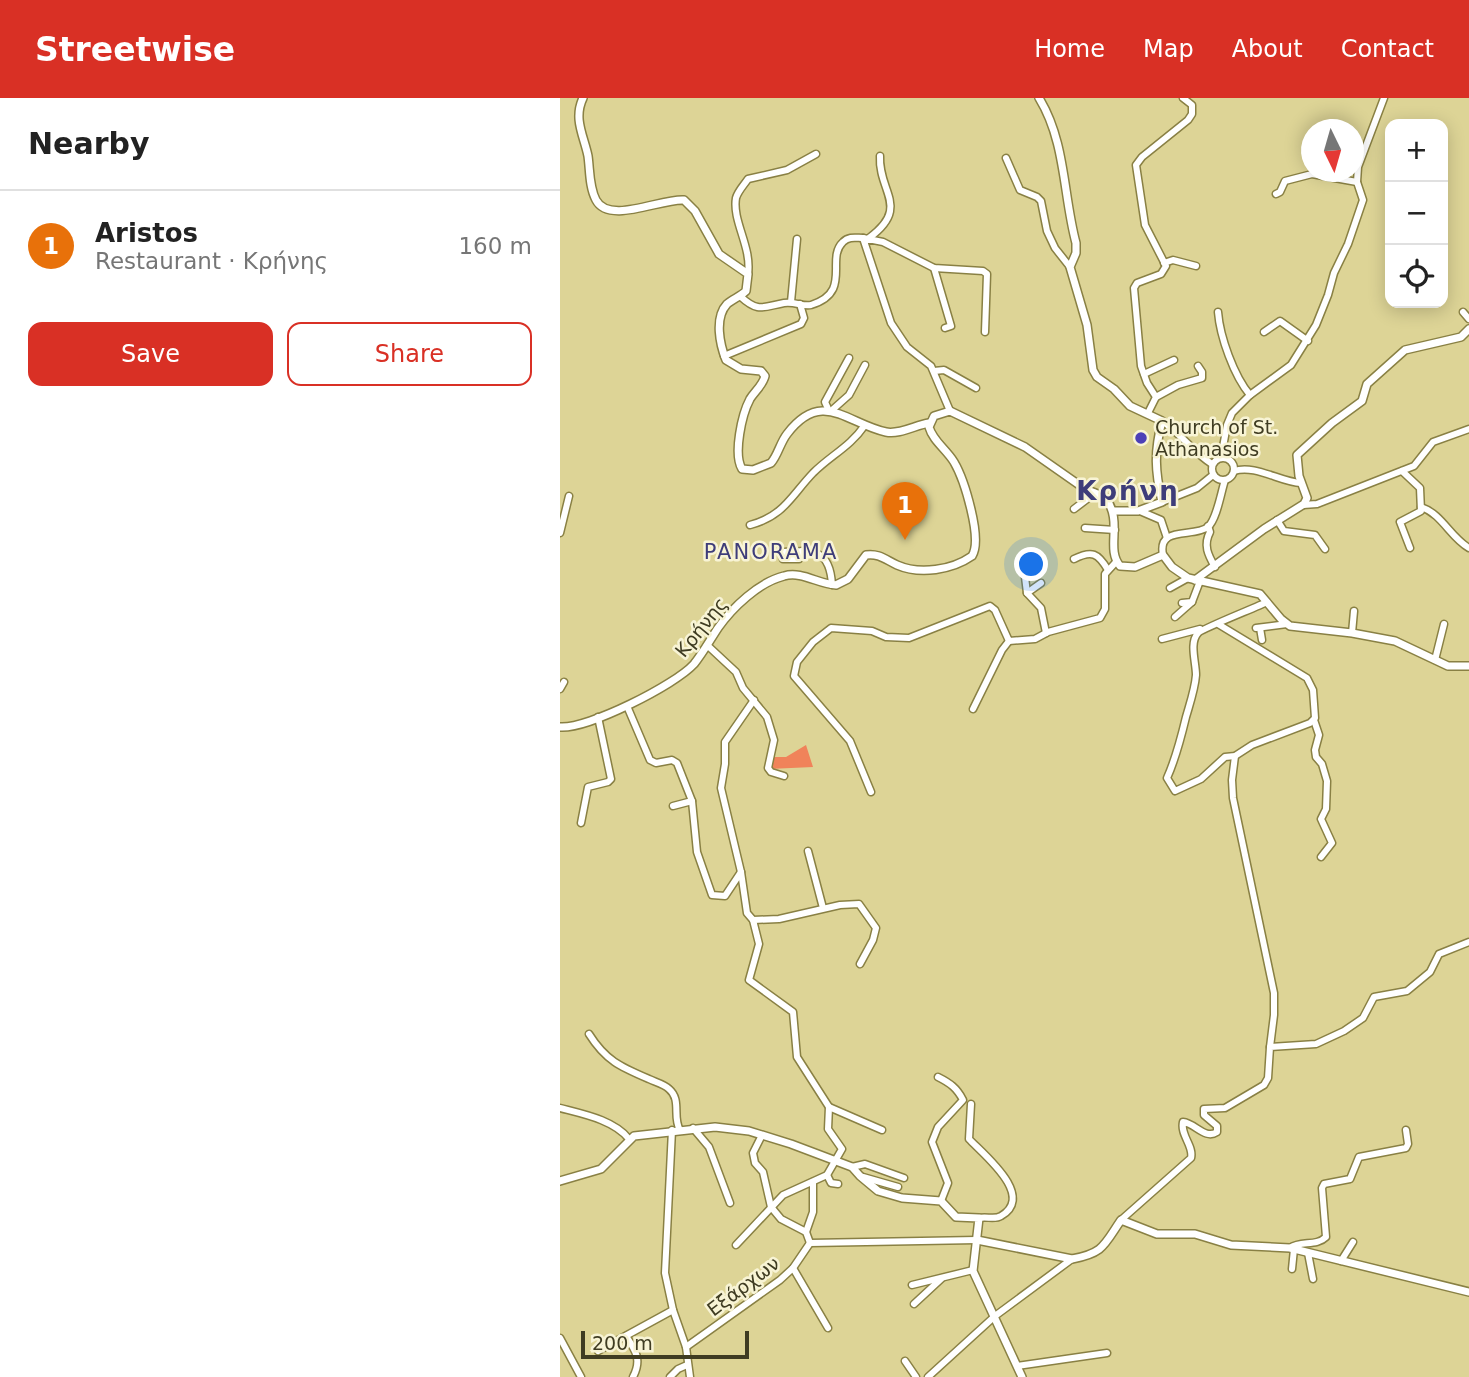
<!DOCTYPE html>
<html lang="en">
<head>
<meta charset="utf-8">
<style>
	:root { --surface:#fff; --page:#f6f6f6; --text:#222; --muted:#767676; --line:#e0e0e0; --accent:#d93025 }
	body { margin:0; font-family:"DejaVu Sans",sans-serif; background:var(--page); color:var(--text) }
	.controls { position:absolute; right:21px; top:21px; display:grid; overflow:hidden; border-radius:14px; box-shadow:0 4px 18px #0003 }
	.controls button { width:63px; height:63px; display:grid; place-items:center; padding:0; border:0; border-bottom:2px solid var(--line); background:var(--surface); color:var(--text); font:35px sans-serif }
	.compass { position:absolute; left:741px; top:21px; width:63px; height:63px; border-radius:50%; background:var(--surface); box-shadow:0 4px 18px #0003; rotate:175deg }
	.scale { position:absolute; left:21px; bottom:18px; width:168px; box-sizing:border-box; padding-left:7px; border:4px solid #3f3c22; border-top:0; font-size:19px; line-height:24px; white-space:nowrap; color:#3f3c22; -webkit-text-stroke:5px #f8f4d5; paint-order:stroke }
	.you { position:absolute; left:472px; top:467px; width:24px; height:24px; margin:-18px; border:5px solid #fff; border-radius:50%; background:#1a73e8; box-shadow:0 0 0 10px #1a73e833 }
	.badge { display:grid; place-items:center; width:46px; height:46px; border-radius:50%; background:var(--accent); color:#fff; font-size:23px; font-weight:700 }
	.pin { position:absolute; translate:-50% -58px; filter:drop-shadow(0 2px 4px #0008) }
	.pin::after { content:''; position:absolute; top:37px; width:24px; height:21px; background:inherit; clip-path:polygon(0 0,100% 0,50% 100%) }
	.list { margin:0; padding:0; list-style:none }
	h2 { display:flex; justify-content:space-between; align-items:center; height:91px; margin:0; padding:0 28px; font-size:30px }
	h2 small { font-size:23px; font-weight:400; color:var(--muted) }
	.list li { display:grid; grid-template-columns:46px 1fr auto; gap:21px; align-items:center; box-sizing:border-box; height:112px; padding:0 28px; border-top:2px solid var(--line) }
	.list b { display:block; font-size:26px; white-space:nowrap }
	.list p { margin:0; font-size:23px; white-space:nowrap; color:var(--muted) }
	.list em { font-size:23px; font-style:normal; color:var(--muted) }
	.actions { display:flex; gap:14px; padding:21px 28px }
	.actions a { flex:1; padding:16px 0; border:2px solid var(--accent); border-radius:14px; text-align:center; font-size:24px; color:var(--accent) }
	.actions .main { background:var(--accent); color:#fff }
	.icon { flex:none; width:38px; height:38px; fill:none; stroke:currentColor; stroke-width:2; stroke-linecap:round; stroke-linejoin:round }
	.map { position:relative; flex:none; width:909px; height:1279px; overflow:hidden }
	header { display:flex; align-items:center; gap:42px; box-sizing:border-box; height:98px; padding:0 35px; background:var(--accent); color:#fff }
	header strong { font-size:33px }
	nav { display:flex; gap:38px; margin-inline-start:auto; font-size:24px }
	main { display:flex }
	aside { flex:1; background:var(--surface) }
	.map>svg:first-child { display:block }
</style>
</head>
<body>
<header>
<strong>Streetwise</strong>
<nav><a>Home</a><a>Map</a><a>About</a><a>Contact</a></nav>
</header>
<main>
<aside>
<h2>Nearby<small></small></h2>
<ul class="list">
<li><span class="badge" style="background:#e8710a">1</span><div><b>Aristos</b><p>Restaurant · Κρήνης</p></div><em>160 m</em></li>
</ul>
<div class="actions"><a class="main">Save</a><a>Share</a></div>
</aside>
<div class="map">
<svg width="909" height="1279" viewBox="0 0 909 1279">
	<rect width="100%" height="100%" fill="#ddd496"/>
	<!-- green -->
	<polygon fill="#f0835a" points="246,647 253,669 209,671 213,659 226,659"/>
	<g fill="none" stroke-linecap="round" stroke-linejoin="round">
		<!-- minor casing -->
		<g stroke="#898044" stroke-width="9">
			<g id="minor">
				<polyline points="446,60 460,92 477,99 481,103 487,133 495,150 510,169"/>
				<polyline points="716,96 720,94 725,83 752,76 797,84"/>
				<path d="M309 140C351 109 318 94 320 58"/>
				<polyline points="604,165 613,162 636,168"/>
				<polyline points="374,170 391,228 385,230"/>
				<path d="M188 176C192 149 172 123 176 100 178 93 184 87 188 81L227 72 256 56"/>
				<path d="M180 198C198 215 203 209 224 205 234 203 243 209 251 207 293 194 265 161 283 144 289 138 296 140 303 140"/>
				<polyline points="231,204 237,141"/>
				<path d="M658 214C660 239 674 278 690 297"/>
				<polyline points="903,214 909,221"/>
				<polyline points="704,234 720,223 748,243"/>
				<polyline points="164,258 241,226 244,220 240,206"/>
				<polyline points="374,273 384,272 416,290"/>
				<polyline points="584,276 614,262"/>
				<polyline points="596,299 618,287 642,280 642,274 638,268"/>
				<polyline points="269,313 265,304 289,260"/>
				<polyline points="271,313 289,297 305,267"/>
				<polyline points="390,313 371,268 347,249 331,225 303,140 323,144 374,170 423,173 427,176 425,234"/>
				<polyline points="588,315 596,299 587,285 581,268 574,190 577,185 601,176 606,168 585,127 576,67 582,59 628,22 632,16 632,7 623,0"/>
				<path d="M602 323C621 336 633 354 652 366"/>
				<circle cx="663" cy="371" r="11"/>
				<polyline points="661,360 667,327 672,315 690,297 731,267 756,227 768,197 774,175 788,146 803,102 797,84 798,69 824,0"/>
				<path d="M674 373C695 366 720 384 741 385"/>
				<polyline points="842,373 860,390 861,413 840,424 850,450"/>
				<polyline points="602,404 637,390 653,377"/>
				<polyline points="743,407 757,406 854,368 873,344 909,331"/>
				<path d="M861 409C882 416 890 439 909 450"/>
				<polyline points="514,411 535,395"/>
				<polyline points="580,413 601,422 607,440"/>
				<polyline points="717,422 724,433 755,437 765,451"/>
				<path d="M190 427C224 418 231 398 253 375 271 357 290 349 305 327"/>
				<path d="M648 428 650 434C643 447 648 457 655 469"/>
				<polyline points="525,430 555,432"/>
				<polyline points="0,435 9,398"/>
				<path d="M223 454C254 452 270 451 272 487"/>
				<path d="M603 457C597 427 634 440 648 429 657 421 661 394 665 382"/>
				<polyline points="223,461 239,461 242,453"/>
				<path d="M514 461C532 452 538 455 548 472"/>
				<polyline points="464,471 467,495 481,510 486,535"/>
				<polyline points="610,490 628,480"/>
				<polyline points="467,495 481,485"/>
				<polyline points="622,505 632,504 640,483"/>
				<polyline points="615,519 632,504"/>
				<path d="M658 526 747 580 753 592 755 620 750 625 692 647 675 658 665 659 641 681 615 693 607 680C616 660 621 640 626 619 630 605 635 591 636 577 636 564 629 545 638 535 641 531 697 509 707 504"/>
				<polyline points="696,530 727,526"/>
				<polyline points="700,530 702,542"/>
				<polyline points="792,535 794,513"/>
				<polyline points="602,541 640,531"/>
				<polyline points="147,547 176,574 183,590 207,619 214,642 208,670 211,674 224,678"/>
				<polyline points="875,562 884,526"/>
				<polyline points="0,591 4,584"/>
				<polyline points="194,602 165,644 165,666 161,690 181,774 187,815 193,822 219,821 280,807 299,806 316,830 313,842 300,866"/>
				<polyline points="67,608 90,662 96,665 112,662 117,665 132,703 137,754 152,797 165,798 181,774"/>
				<polyline points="413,611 442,552 449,543"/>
				<polyline points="754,622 759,637 755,652 756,659 762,666 767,683 766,711 761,721 772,745 761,759"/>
				<polyline points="675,658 672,682 673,700 714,895 714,917 710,949"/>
				<polyline points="311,694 290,643 234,578 237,564 253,544 271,530 312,533 326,539 349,540 430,508 435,512 449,543 475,541 488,534 540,520 545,511 545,476 556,464"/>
				<polyline points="113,708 132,703"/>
				<polyline points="21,725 28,689 48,684 51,681 38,619"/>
				<polyline points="248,753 263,810"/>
				<path d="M29 936C46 963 61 969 89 981 95 984 104 986 109 991 122 1002 112 1019 120 1032"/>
				<path d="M378 979C390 985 397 990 403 1002L378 1029 372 1044 388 1085 381 1103"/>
				<path d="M411 1006 409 1041C423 1056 476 1098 441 1118 435 1122 426 1118 419 1120"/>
				<polyline points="269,1009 322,1032"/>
				<path d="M0 1010C23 1016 54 1022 69 1041"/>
				<polyline points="133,1030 149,1049 170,1105"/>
				<polyline points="112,1032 105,1175 113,1212 126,1249 130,1279"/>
				<polyline points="202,1037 193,1055 195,1065 203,1074 211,1109 221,1121 246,1134 250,1145"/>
				<polyline points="292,1069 305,1066 344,1080"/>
				<polyline points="267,1077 271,1085 278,1086"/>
				<polyline points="303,1079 338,1089"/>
				<path d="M561 1122 631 1060C634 1048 620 1037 623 1024 635 1025 645 1042 657 1034V1028L644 1017V1011L665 1010 704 987 708 980 710 949 756 946 784 933 803 920 814 899 847 893 870 874 879 856 909 844"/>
				<polyline points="246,1134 253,1114 253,1084"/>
				<polyline points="250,1145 417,1142"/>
				<polyline points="176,1147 223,1097 267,1077 282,1051 268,1031 269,1009 237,959 233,914 189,882 199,846 193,822"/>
				<path d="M730 1150C741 1142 756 1149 766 1139L762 1090 764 1086 790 1081 799 1059 846 1050 848 1046 846 1032"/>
				<polyline points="748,1155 753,1181"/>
				<polyline points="781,1163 793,1144"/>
				<polyline points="233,1170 268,1230"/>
				<polyline points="732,1171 734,1151"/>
				<polyline points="352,1187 413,1172"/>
				<polyline points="354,1206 381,1181"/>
				<path d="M66 1238C76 1253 82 1262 73 1279"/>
				<polyline points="0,1240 21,1279"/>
				<polyline points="126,1249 220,1182 233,1170 250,1145"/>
				<polyline points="38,1253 113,1212"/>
				<polyline points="345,1263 356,1279"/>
				<polyline points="457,1268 547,1255"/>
				<polyline points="110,1279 118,1271 127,1267"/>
				<polyline points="368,1279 435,1218 512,1161"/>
			</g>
		</g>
		<!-- tertiary casing -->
		<g stroke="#898044" stroke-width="10">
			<g id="tertiary">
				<path d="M23 0C13 21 24 38 28 58 30 72 29 89 36 102 49 127 102 100 124 102L135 113 159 156 188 176 186 193C181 198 173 201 167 206 154 220 160 247 166 262L181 271 201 273 205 278C203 287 195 293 190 301 182 316 173 356 182 371L193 372 211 365C218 357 220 345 227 336 262 290 288 326 326 334 339 337 356 327 369 325"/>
				<path d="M479 0C506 44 503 97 516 145V155L510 169 527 227 533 272 537 279 554 291 570 308 602 323C594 354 595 373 602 404L578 413H553"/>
				<polyline points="635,482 704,431 744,406 747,400 739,378 737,357 772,325 802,303 807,286 845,252 901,239 909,231"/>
				<path d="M0 629C28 631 115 587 134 566 143 555 150 542 158 530 172 510 199 484 224 478 242 473 258 486 276 487L288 481 306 457C319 455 326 462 337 467 360 477 392 472 412 458 423 441 404 381 394 364 386 351 373 343 369 329L374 318 390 313 465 349 525 391 545 399C564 424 545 450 560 468L575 469 603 457 612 469 628 480 700 496 721 521 730 528 792 535 835 543 888 568H909"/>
				<polyline points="0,1083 41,1071 74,1038 155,1029 189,1033 231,1046 292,1069 300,1078 318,1093 342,1100 381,1103 396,1119 419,1120 413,1173 462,1279"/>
				<path d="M417 1142 512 1161C544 1155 544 1147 561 1122L597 1136H635L671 1147 730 1150 909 1194"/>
			</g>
		</g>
		<!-- minor -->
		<use href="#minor" stroke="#fff" stroke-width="6"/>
		<!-- tertiary -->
		<use href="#tertiary" stroke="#fff" stroke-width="7"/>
	</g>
	<!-- markers -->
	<circle fill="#4c40b7" stroke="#f8f4d5" stroke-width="2.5" cx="581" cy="340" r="7"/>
	<g text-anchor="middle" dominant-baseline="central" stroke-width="5" stroke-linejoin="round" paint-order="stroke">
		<!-- poi labels -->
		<g font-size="19" fill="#3f3c22" stroke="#f8f4d5" text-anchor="start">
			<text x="595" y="329">Church of St.<tspan x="595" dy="22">Athanasios</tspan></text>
		</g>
		<!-- street labels -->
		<g font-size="19" fill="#3f3c22" stroke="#f8f4d5">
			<text transform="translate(141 529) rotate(-51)">Κρήνης</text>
			<text transform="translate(183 1188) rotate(-37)">Εξάρχων</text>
		</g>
		<!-- neighbourhood labels -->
		<g font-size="21" letter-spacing="2" fill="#3e3d7a" stroke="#f8f4d5">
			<text x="211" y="454">PANORAMA</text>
		</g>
		<!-- district labels -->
		<g font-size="26" font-weight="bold" letter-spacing="2" fill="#3e3d7a" stroke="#f8f4d5">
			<text x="568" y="393">Κρήνη</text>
		</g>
	</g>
</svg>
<div class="controls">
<button>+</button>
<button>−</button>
<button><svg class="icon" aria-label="locate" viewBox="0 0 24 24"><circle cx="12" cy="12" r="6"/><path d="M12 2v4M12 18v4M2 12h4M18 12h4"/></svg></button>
</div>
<svg class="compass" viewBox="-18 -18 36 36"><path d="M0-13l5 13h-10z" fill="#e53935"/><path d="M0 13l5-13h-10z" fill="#767676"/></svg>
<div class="scale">200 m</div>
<div class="you"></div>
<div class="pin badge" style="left:345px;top:442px;background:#e8710a">1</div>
</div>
</main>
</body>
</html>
